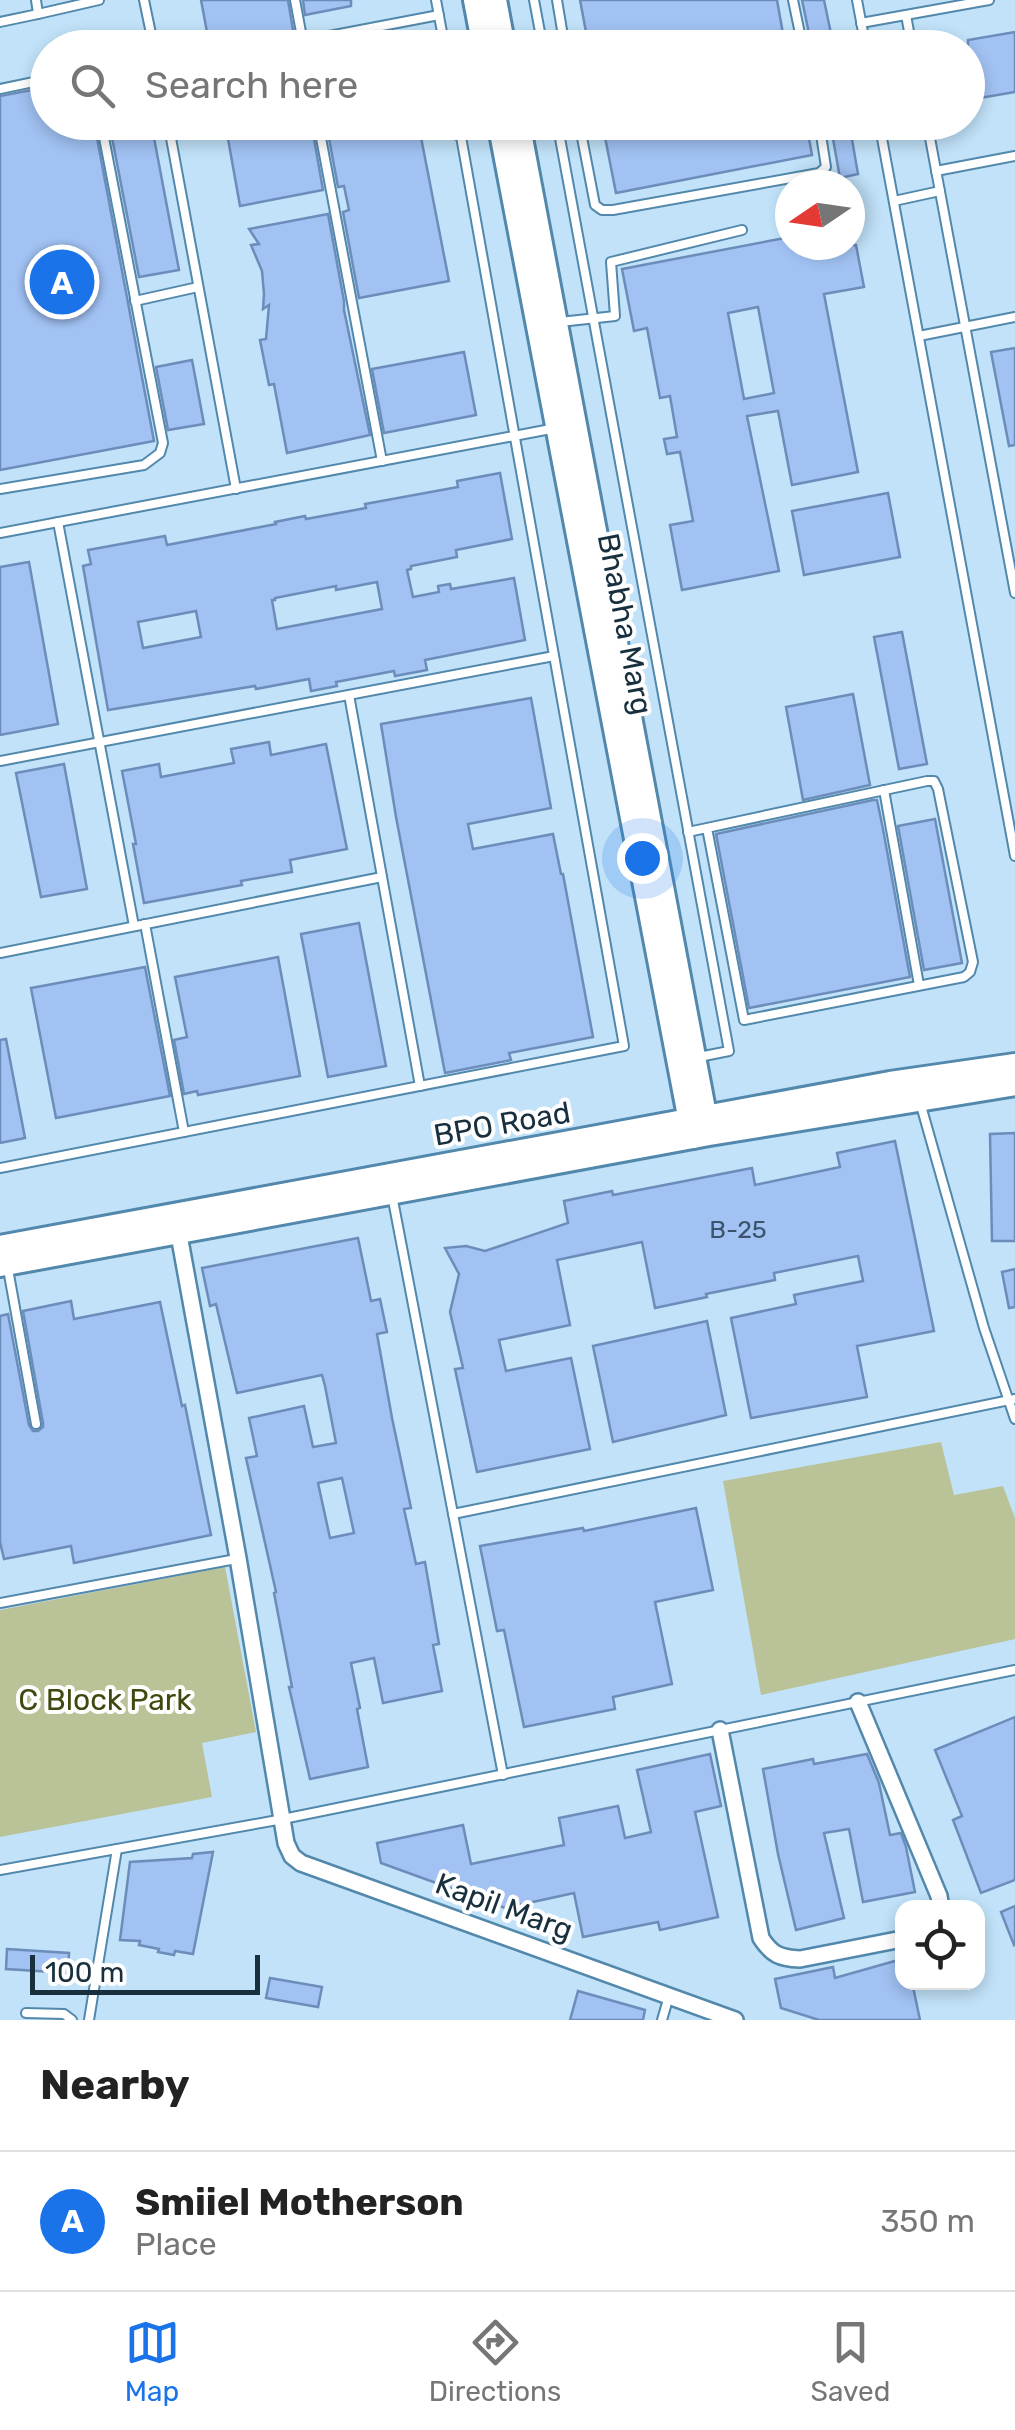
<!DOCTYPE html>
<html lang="en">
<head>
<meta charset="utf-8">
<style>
	:root { --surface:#fff; --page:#f6f6f6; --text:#222; --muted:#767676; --line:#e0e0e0; --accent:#1a73e8 }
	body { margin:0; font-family:Rubik,sans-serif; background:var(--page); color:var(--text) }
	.controls { position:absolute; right:30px; bottom:30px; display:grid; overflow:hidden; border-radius:20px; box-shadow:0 5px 15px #0003 }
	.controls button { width:90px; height:90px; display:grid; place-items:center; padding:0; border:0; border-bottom:2px solid var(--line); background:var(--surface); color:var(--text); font:50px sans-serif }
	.compass { position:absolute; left:775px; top:170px; width:90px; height:90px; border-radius:50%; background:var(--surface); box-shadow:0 5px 15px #0003; rotate:257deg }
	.scale { position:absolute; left:30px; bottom:25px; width:230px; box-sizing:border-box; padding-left:10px; border:5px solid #182f3e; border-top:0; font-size:28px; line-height:35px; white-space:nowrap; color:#182f3e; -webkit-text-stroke:8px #fefefe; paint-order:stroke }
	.you { position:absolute; left:642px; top:858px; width:35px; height:35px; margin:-25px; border:8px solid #fff; border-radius:50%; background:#1a73e8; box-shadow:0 0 0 15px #1a73e833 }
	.badge { display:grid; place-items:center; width:65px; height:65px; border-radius:50%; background:var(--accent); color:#fff; font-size:32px; font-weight:700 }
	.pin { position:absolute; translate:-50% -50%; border:5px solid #fff; box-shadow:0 2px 10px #0006 }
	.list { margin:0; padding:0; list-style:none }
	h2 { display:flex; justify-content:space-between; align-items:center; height:130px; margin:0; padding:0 40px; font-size:42px }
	h2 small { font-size:32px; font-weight:400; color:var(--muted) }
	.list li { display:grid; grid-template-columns:65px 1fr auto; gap:30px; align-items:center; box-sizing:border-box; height:140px; padding:0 40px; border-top:2px solid var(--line) }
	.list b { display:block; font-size:38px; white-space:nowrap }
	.list p { margin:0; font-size:32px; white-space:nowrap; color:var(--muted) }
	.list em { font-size:32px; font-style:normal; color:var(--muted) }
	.icon { flex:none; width:55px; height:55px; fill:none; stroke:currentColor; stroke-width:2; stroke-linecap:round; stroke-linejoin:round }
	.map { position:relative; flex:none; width:1015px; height:2020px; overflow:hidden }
	.search { position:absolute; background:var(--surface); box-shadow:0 5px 15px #0003; left:30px; right:30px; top:30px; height:110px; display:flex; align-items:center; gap:25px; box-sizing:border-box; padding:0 35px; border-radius:55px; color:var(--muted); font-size:38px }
	.sheet { height:270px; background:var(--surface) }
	nav { display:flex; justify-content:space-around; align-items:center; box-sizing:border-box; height:140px; border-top:2px solid var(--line); background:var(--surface); font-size:28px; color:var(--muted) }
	nav a { display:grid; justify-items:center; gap:5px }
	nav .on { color:var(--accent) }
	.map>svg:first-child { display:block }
</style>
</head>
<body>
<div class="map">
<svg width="1015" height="2020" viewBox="0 0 1015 2020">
	<rect width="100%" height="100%" fill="#c1e2f9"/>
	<!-- green -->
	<g fill="#bac397">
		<polygon points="941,1442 954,1495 1003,1486 1015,1518 1015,1639 761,1695 723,1481"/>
		<polygon points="225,1567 256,1732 202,1743 212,1797 0,1837 0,1610"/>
	</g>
	<!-- building -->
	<g fill="#a1c2f3" stroke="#6c8cba" stroke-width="2.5" fill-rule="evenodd">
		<polygon points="201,0 288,0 296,48 210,48"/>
		<polygon points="303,0 351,0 351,6 305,15"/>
		<polygon points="580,0 777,0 785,45 770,48 589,48"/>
		<polygon points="802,0 824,0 834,48 812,48"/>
		<polygon points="1015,32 1015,92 968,100 968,40"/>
		<polygon points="48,87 48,122 94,122 154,441 0,470 0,96"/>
		<polygon points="109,122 151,122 179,270 139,277"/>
		<polygon points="225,122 311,122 323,190 240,206"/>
		<polygon points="326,122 418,122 449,281 359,298 343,212 349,210 344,186 338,187"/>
		<polygon points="602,122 806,122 812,155 616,193"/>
		<polygon points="830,122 849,122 858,174 840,178"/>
		<polygon points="328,214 344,301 344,310 370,435 287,453 274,384 269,385 260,340 266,339 269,305 263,309 264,294 262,271 251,245 259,244 249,229"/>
		<path d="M790 237V245H856L864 287 824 294 858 472 792 485 778 411 747 416 779 571 682 590 670 525 693 521 680 452 667 454 664 439 677 437 670 396 660 398 647 328 634 331 622 269ZM758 307 774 393 744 399 728 313Z"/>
		<polygon points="1015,348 1015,445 1009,446 991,352"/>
		<polygon points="464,352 476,415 384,433 372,369"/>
		<polygon points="192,360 204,424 168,430 156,367"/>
		<path d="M500 473 512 539 456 550 457 557 411 566V569L407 570 413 597 439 592 438 586 450 584 451 589 514 578 525 640 425 660 427 670 395 676 394 671 336 682 337 686 311 691 309 679 256 689 255 686 108 710 83 566 91 564 88 550 165 536 167 545 276 524 275 522 305 516 306 519 366 508 365 504 458 487 457 481ZM377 582 382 609 277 629 272 600H275V598L336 586V590ZM196 611 201 637 143 648 138 622Z"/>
		<polygon points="888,493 900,557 804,575 792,511"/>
		<polygon points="29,562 58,724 0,735 0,567"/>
		<polygon points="902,632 927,764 899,769 874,637"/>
		<polygon points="853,694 870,785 803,800 786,707"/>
		<polygon points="531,698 551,808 468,824 473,849 553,834 561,874 563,874 593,1037 509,1053 511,1060 445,1073 396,817 381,724"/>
		<polygon points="269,742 271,755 326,744 347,849 290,860 292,872 241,881 242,885 144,903 133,844 136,844 122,771 159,764 161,777 234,763 231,749"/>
		<polygon points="64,764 87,889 41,897 16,773"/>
		<polygon points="873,800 877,800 883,829 910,977 749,1008 716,834"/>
		<polygon points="935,819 962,963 924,970 898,826"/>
		<polygon points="359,923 386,1066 328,1077 301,934"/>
		<polygon points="278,957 300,1076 198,1095 197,1091 184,1094 174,1040 187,1037 175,977"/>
		<polygon points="145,967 170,1096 56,1118 31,988"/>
		<polygon points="6,1039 25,1138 0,1143 0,1040"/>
		<polygon points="1015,1133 1015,1241 992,1241 990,1134"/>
		<polygon points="895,1141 934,1331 857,1346 867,1397 751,1418 731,1318 796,1304 794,1295 863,1281 858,1256 774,1273 775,1280 706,1294 707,1297 655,1308 642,1242 557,1260 570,1325 499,1340 506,1371 571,1358 590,1449 477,1472 455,1369 463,1368 450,1312 459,1274 445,1248 466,1246 485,1251 568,1223 564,1201 612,1191 613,1195 752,1168 755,1185 840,1167 837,1153"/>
		<path d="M358 1238 371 1301 380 1299 387 1332 377 1334 392 1418 411 1508 404 1509 416 1564 425 1562 439 1644 433 1645 442 1691 383 1703 374 1658 351 1663 360 1708 357 1709 368 1767 310 1779 289 1687H292L274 1593 276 1592 246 1458 257 1456 249 1418 304 1406 313 1447 336 1443 325 1386 322 1375 237 1393 216 1304 210 1306 202 1268ZM342 1478 354 1533 330 1538 318 1483Z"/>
		<polygon points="1015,1269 1015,1307 1009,1308 1002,1272"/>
		<polygon points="71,1301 74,1319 160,1302 182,1406 185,1405 211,1535 74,1563 71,1546 4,1559 0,1542 0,1316 8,1314 29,1425 33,1431 38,1431 43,1427 43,1423 23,1311"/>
		<polygon points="707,1321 726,1415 613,1442 593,1346"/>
		<polygon points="696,1508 713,1590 655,1602 672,1684 613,1697 615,1709 524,1727 504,1630 497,1631 480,1546 583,1528 584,1531"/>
		<polygon points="1015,1717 1015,1880 981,1893 953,1820 962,1816 935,1750"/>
		<polygon points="710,1754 721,1806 695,1812 718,1917 660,1930 658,1922 583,1937 574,1893 505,1908 381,1863 377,1843 463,1825 471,1864 564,1845 559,1818 618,1806 625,1838 651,1832 637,1770"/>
		<polygon points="867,1754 879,1783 890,1835 901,1833 906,1847 915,1892 863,1902 849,1829 824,1833 844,1918 796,1930 778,1854 763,1769 813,1759 814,1764"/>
		<polygon points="213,1852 193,1954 175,1951 174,1955 158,1952 159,1949 139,1945 140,1941 120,1940 130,1862 192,1858 193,1854"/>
		<polygon points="1015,1906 1015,1944 1014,1945 1001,1912"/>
		<polygon points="7,1949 69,1953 68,1973 6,1969"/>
		<polygon points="902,1959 902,1982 912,1982 920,2020 819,2020 781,2008 775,1979 833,1967 835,1978"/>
		<polygon points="270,1978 322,1987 318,2007 266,1998"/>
		<polygon points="578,1991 645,2010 643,2020 570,2020"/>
	</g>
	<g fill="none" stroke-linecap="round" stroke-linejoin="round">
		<!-- lane casing -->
		<g stroke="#5288ab" stroke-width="12">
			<g id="lane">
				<polyline points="144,0 154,48"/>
				<polyline points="295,0 304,48"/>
				<polyline points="436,0 445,48"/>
				<polyline points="534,0 543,48"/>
				<polyline points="557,0 565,48"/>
				<polyline points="793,0 803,48"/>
				<polyline points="857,0 866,48"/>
				<polyline points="38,14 99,0"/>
				<polyline points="906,15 912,48"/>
				<polyline points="0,22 38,14 36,0"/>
				<polyline points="861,23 989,0"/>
				<polyline points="303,41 439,15"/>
				<polyline points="0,89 48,79"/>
				<polyline points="168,122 236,489"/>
				<polyline points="318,122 382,461"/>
				<polyline points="557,122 729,1051 699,1057"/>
				<polyline points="579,122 595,205 602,210 613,210 819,173 826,167 819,122"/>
				<polyline points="879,122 1015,856"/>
				<polyline points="927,122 1015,593"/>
				<polyline points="936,171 1015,156"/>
				<polyline points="894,201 940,191"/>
				<polyline points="135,301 198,287"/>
				<polyline points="560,322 615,316 611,262 742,230"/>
				<polyline points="919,336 1015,317"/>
				<polyline points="0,489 144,465 160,453 163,443 101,122"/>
				<polyline points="58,522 134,926"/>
				<polyline points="0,533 556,428"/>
				<polyline points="349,695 420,1086"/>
				<polyline points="0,761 554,656"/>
				<polyline points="884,790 919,985"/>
				<polyline points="688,832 927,781 934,781 938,789 973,962 970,972 964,977 744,1020 707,828"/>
				<polyline points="145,924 184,1132"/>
				<polyline points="0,953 382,877"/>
				<polyline points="920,1102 984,1328 1015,1419"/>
				<polyline points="0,1168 624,1046 460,131"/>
				<polyline points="392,1195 503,1775"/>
				<polyline points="8,1269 36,1424"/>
				<polyline points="453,1514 1015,1399"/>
				<polyline points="0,1603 236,1559"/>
				<polyline points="0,1870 283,1819 1015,1670"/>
				<polyline points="26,2013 64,2014 72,2020"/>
				<polyline points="89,2020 117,1849"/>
				<polyline points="662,2020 669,1996"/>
			</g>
		</g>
		<!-- street casing -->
		<g stroke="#5288ab" stroke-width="20">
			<g id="street">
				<polyline points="177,1224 238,1558 286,1843 292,1856 301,1863 735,2020"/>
				<polyline points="858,1702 939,1896 941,1908"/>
				<path d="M720 1730 761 1938C772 1955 780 1958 800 1959L902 1939"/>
			</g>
		</g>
		<!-- secondary casing -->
		<g stroke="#5288ab" stroke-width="28">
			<g id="secondary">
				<polyline points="475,0 484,48"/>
				<polyline points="495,0 504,48"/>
				<polyline points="499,122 693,1137"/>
				<polyline points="518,122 708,1131"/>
				<polyline points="459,127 484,122"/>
				<polyline points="0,1247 890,1083 1015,1065"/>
				<polyline points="0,1265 709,1134 1015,1084"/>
			</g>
		</g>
		<!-- lane -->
		<use href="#lane" stroke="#fff" stroke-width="8"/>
		<!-- street -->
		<use href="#street" stroke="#fff" stroke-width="15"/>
		<!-- secondary -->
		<use href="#secondary" stroke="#fff" stroke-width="22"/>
	</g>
	<g text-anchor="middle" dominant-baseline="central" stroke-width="8" stroke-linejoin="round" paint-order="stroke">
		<!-- number labels -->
		<g font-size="25" fill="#3a546b">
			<text x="738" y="1229">B-25</text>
		</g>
		<!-- street labels -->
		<g font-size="30" fill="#182f3e" stroke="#fefefe">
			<text transform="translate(625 624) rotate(79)">Bhabha Marg</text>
			<text transform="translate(502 1124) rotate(-10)">BPO Road</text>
			<text transform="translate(504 1907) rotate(20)">Kapil Marg</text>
		</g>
		<!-- park labels -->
		<g font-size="30" fill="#3f480e" stroke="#fefefe">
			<text x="105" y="1700">C Block Park</text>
		</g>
	</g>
</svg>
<div class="controls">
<button><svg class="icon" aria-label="locate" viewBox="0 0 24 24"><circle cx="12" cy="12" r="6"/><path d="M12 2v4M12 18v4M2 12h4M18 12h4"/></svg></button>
</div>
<svg class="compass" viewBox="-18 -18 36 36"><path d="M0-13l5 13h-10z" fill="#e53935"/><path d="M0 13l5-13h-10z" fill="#767676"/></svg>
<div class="scale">100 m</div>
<div class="you"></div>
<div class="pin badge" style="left:62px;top:282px">A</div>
<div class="search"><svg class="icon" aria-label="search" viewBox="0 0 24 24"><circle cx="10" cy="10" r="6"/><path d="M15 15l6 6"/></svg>Search here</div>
</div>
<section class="sheet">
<h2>Nearby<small></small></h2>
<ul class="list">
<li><span class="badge">A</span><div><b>Smiiel Motherson</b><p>Place</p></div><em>350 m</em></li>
</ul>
</section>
<nav>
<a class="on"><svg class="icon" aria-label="map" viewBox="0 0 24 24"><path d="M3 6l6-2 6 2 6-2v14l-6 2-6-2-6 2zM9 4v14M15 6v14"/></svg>Map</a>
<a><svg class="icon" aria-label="directions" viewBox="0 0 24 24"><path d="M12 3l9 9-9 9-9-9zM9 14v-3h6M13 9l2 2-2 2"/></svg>Directions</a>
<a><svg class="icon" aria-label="saved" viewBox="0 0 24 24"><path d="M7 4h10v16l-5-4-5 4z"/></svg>Saved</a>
</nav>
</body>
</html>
